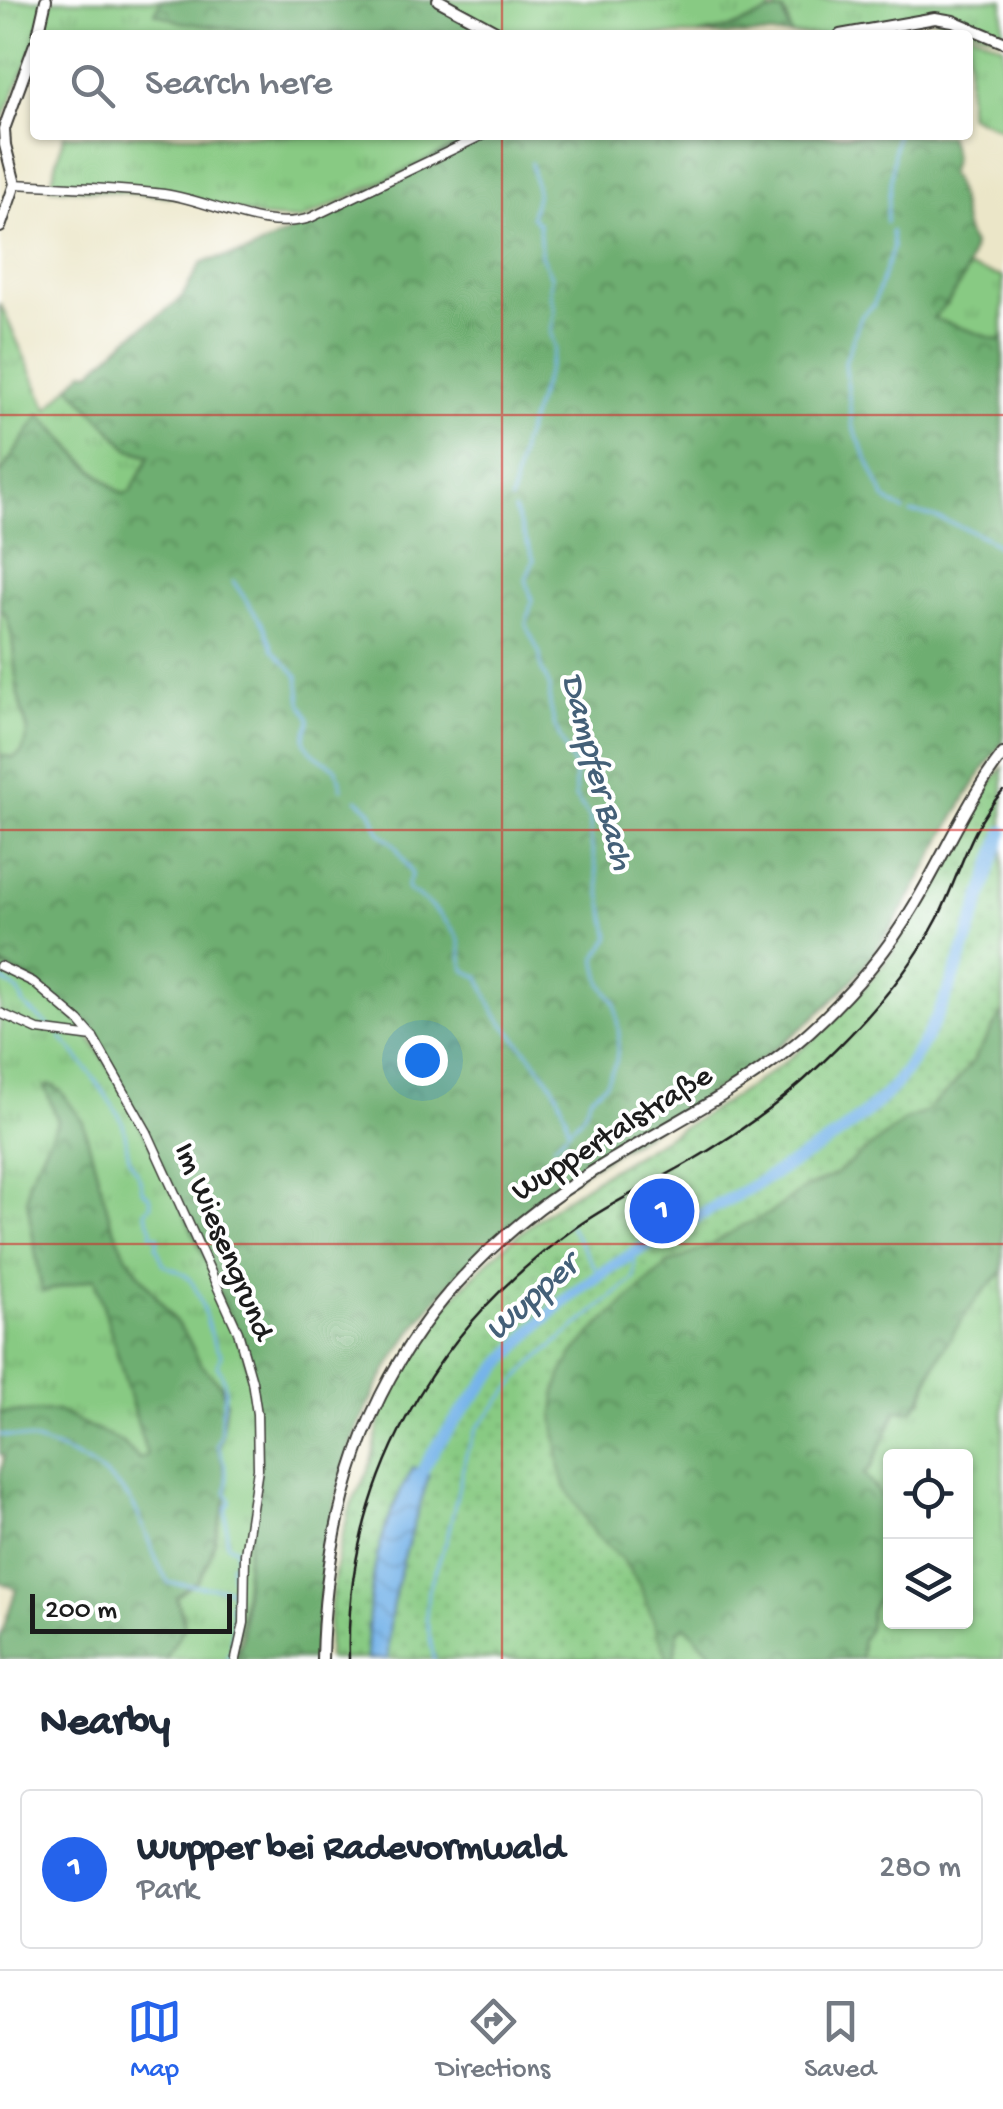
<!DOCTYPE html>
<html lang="en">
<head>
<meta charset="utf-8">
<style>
	:root { --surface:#fff; --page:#f6f6f7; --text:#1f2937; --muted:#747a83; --line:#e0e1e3; --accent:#2563eb }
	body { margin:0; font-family:"Gochi Hand",sans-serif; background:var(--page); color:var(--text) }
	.controls { position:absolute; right:30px; bottom:30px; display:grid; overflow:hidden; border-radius:10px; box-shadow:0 2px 8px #0004 }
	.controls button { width:90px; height:90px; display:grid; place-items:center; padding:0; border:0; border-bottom:2px solid var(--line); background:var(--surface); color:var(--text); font:50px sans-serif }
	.scale { position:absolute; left:30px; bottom:25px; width:202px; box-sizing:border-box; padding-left:10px; border:5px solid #1c1c1c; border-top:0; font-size:28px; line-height:35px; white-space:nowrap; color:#1c1c1c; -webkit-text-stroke:8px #fff; paint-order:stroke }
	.you { position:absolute; left:422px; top:1060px; width:35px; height:35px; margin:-25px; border:8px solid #fff; border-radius:50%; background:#1a73e8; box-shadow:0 0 0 15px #1a73e833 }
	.badge { display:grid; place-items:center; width:65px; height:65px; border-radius:50%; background:var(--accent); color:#fff; font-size:32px; font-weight:700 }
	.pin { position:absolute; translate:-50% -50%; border:5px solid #fff; box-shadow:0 2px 10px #0006 }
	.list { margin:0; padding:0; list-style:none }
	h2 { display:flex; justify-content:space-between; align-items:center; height:130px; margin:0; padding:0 40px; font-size:42px }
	h2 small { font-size:32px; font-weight:400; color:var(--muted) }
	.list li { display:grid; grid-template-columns:65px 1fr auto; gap:30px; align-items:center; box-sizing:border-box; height:160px; margin:0 20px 20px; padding:0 20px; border:2px solid var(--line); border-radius:10px }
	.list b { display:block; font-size:38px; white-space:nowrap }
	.list p { margin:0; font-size:32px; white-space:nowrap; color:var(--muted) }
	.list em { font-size:32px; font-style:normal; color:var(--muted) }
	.icon { flex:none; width:55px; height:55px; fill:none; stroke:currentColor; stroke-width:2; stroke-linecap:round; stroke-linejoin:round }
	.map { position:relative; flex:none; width:1003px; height:1659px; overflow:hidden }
	.search { position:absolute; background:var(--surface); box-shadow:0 2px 8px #0004; left:30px; right:30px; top:30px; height:110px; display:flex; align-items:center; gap:25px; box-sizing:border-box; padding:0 35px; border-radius:10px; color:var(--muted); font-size:38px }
	.sheet { height:310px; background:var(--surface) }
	nav { display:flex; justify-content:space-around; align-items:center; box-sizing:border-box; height:140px; border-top:2px solid var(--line); background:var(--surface); font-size:28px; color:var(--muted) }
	nav a { display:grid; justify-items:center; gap:5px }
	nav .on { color:var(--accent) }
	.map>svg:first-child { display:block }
</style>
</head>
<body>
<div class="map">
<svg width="1003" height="1659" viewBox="0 0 1003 1659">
	<defs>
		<pattern id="grass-tufts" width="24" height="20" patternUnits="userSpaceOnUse" patternTransform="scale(2.5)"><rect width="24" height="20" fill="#88ca83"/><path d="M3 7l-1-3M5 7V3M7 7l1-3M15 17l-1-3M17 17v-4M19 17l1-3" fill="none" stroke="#75ad71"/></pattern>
		<pattern id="forest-crowns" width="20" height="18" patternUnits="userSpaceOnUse" patternTransform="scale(2.5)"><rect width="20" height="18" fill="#6eae71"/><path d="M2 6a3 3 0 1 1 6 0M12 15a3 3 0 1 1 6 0" fill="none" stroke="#5a8d5c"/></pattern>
		<pattern id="park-dots" width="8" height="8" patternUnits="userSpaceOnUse" patternTransform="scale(2.5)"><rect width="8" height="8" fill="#88ca83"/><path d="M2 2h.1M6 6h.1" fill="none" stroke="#75ad71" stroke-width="1.8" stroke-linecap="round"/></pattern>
		<pattern id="water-waves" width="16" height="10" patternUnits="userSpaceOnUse" patternTransform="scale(2.5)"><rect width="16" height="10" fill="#76b4e9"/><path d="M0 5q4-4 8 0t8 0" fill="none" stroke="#669ac7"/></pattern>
	</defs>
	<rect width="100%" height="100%" fill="#fff"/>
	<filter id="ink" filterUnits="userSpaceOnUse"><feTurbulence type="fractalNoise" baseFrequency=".01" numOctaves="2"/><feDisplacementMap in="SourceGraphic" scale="20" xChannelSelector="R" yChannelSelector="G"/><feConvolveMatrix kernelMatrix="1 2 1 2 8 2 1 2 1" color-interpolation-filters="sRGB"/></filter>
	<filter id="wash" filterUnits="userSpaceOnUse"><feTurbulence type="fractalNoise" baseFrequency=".0048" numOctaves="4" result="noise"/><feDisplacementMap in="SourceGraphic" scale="40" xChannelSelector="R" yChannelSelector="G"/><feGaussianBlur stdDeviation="2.25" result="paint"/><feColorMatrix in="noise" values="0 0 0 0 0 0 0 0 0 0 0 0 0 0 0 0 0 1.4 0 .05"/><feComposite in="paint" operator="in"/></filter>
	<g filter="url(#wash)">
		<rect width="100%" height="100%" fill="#ebe6c8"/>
		<!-- grass -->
		<g fill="url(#grass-tufts)" stroke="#527350" stroke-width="2.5">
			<polygon points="0,0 46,0 35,44 3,119 0,115"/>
			<polygon points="51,0 161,0 156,13 278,35 42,35"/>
			<path d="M441 0H774L770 12C748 25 723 30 698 35H505Z"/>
			<polygon points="778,0 1003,0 1003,38 927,15 827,35 791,35 787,16 775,11"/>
			<polygon points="937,23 966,30 1003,46 1003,130 968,115 968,35 861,35"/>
			<polygon points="64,135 455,135 452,148 301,220 259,217 193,198 50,187"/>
			<polygon points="969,268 1003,277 1003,334 1000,341 932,318 947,304"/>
			<path d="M0 303 48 409 70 386 129 450 150 456 130 492 123 494C91 472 67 440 40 414L0 475Z"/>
			<polygon points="0,611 5,612 12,636 18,695 28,731 22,752 13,758 0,758"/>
			<polygon points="0,966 22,975 79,1021 130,1100 230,1310 252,1381 258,1469 236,1659 165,1659 184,1620 176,1597 210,1557 227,1479 219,1447 226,1402 222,1386 200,1363 187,1337 127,1257 111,1222 83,1123 55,1086 45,1087 58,1121 29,1179 27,1199 42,1292 95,1278 147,1455 139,1459 123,1443 57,1411 0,1413"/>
			<path d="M1003 1272V1659H861C858 1630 876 1600 890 1575V1622H966V1456H890V1508L864 1474 872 1466 897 1410 923 1400C933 1357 968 1301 1003 1272Z"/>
			<polygon points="685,1624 717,1659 674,1659 678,1630"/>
		</g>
		<!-- forest -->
		<g fill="url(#forest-crowns)" stroke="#456546" stroke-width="2.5">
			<polygon points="161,0 433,0 454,8 500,35 278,35 181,22 155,13"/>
			<polygon points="783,11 791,35 698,35 729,29 770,12"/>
			<path d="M455 135H948L954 156 949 174C967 199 957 223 973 245 968 274 955 298 933 318L1000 341 1003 334V742C941 822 911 923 838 995 756 1076 654 1125 559 1188 462 1254 375 1357 343 1472 326 1533 319 1596 317 1659H237L242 1640 247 1553 259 1491V1442L247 1354 178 1198 94 1036 35 981 0 964V758L4 755 13 758 22 752 28 731 18 695 12 636 5 612 0 611V475L40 414C66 441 91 473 123 494L130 492 150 456 129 449 70 386 84 371 91 372 127 339 180 300 202 262 249 252 451 150Z"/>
			<path d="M1003 832V1272C974 1296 955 1330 937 1360 926 1377 927 1396 913 1410L896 1411 872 1466 864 1474 890 1508V1575L871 1611 869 1629 862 1639 861 1659H717L685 1625 678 1631 674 1659H409L447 1431 813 1152Z"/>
			<polygon points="50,1085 61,1091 83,1122 111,1222 127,1257 187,1337 200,1363 221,1386 226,1402 219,1447 227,1479 227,1497 210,1557 198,1581 176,1597 185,1626 165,1659 0,1659 0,1638 16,1590 0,1581 0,1479 4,1456 0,1454 0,1413 57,1411 123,1443 139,1459 147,1455 95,1278 42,1292 27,1199 29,1179 58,1121 45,1087"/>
		</g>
		<!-- park -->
		<path fill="url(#park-dots)" stroke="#527350" stroke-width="2.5" d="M1003 767V1011L973 1061 954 1085 924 1113 905 1120 836 1174 802 1190 769 1214 742 1226 704 1249 669 1263 595 1330 574 1353 562 1373 556 1392 554 1415 560 1468 566 1488 595 1534 623 1560 640 1586 668 1659H328C328 1609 335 1557 350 1509 354 1495 364 1482 369 1468 378 1444 377 1419 388 1395 428 1310 505 1237 583 1187 666 1133 757 1093 830 1024 882 974 918 915 953 852 970 823 982 793 1003 767Z"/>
		<!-- water -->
		<path fill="url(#water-waves)" stroke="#496882" stroke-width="2.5" d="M413 1467 429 1475C412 1536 387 1594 388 1659H367C368 1583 376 1534 413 1467Z"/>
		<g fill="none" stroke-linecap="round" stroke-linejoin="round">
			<!-- stream -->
			<g stroke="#76b4e9" stroke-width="2.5">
				<polyline points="886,223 896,135"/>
				<polyline points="891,231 893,247 873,306 861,316 845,362 852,425 885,499 904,511"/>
				<polyline points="511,501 522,444 555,349 551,333 555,310 550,293 551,276 541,255 539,224 531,216 537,192 531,163"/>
				<polyline points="514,510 534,560 526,579 532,600 526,625 540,654 541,668 550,687 550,705 555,727 575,769 575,797 590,818 591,843 610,938 596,958 602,984 615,1003 619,1035 616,1062 606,1083 591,1096 582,1116 554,1145"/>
				<path d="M911 513C928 512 992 537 1003 550"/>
				<path d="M233 581 265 628 273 650 298 676 301 702 310 719C310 725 306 730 305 736 303 751 326 761 336 768L342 788"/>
				<path d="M357 799 371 811 379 832 394 844 412 874 407 885 408 890C422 897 453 925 459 940 462 951 460 961 466 971L480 977C485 989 489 1003 496 1014 523 1051 562 1080 568 1127"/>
				<polyline points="0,978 19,992 24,1005 50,1027"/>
				<path d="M60 1037C84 1062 103 1090 120 1117 128 1130 124 1149 131 1162 136 1171 142 1180 142 1190L149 1196 151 1205 145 1212 152 1229 151 1234 159 1237 156 1246 164 1265C171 1269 179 1270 185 1275 206 1293 204 1331 221 1355L217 1365C228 1383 226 1393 222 1412 219 1424 224 1432 217 1445 223 1456 230 1478 226 1491L231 1501 226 1509 227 1544 236 1548V1561L231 1565 232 1578"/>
				<polyline points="569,1225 600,1276"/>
				<path d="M0 1435C47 1438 115 1468 137 1512 148 1536 154 1561 169 1583L230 1589 233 1597 230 1605 233 1613 232 1645"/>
				<polyline points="227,1659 230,1652"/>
				<polyline points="434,1659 426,1617 428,1590 447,1539 466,1454 477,1428 530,1365 630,1282 634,1277 635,1254"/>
			</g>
			<!-- river -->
			<path stroke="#76b4e9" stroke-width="12" d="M415 1487C427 1456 449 1429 469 1403 501 1362 539 1320 581 1288 661 1230 755 1190 838 1135 859 1119 879 1103 896 1083 951 1015 975 913 1003 832"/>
		</g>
	</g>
	<g filter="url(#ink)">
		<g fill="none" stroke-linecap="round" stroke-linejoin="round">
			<!-- street casing -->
			<g stroke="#3b3a36" stroke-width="11">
				<g id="street">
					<path d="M15 184C64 187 115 188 164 194 211 200 263 233 310 218L483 135"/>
					<polyline points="0,966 33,982 79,1021 93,1037 147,1132 238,1332 252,1381 257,1414 258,1469 245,1554 244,1623 236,1659"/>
					<polyline points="0,1013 38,1030 93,1037"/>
				</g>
			</g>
			<!-- secondary casing -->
			<g stroke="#3b3a36" stroke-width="14">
				<g id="secondary">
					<polyline points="438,0 503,35"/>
					<polyline points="38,35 46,0"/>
					<polyline points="840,35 935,18 953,21 1003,42"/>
					<polyline points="0,227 15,184 5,145 4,129 35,44"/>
					<path d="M322 1659C327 1444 408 1287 592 1172 665 1126 745 1090 809 1032 850 995 887 952 915 904 945 854 967 800 1003 754"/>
				</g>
			</g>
			<!-- street -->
			<use href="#street" stroke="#fff" stroke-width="8"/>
			<!-- secondary -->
			<use href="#secondary" stroke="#fff" stroke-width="10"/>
			<!-- rail -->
			<path stroke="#1c1c1c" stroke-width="2.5" d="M349 1659C344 1484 434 1329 575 1228 610 1203 649 1185 686 1164 735 1136 780 1104 820 1065 864 1023 910 972 938 918 960 874 969 828 1003 791"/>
		</g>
	</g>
	<!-- grid -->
	<path fill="none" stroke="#d62828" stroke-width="2.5" stroke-opacity="0.55" d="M502 0V35M502 135V1659M0 415H1003M0 830H1003M0 1244H1003"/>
	<g text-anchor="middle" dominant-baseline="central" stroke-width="8" stroke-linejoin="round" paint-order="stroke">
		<!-- street labels -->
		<g font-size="32" fill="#1c1c1c" stroke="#fff">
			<text transform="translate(613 1135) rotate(-32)">Wuppertalstraße</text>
			<text transform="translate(222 1242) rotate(67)">Im Wiesengrund</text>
		</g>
		<!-- water labels -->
		<g font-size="35" font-style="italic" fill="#446078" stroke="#fff">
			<text transform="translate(595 772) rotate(75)">Dampfer Bach</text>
			<text transform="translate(533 1299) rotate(-42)">Wupper</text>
		</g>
	</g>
</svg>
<div class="controls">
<button><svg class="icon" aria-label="locate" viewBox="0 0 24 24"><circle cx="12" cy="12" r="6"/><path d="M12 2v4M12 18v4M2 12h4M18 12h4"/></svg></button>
<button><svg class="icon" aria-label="layers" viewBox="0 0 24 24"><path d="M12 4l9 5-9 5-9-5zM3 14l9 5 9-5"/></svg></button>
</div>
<div class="scale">200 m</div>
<div class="you"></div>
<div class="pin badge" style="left:662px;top:1211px">1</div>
<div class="search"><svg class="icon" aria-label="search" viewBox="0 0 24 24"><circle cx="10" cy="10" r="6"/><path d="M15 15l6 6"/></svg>Search here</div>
</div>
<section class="sheet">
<h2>Nearby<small></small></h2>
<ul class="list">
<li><span class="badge">1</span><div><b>Wupper bei Radevormwald</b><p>Park</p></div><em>280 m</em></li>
</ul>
</section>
<nav>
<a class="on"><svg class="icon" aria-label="map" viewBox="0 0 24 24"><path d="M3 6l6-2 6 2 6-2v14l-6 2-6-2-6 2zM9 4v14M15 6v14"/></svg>Map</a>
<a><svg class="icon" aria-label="directions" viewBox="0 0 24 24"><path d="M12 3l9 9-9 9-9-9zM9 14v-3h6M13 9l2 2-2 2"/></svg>Directions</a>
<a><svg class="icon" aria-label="saved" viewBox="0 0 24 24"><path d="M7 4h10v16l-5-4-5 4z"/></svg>Saved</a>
</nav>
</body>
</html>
